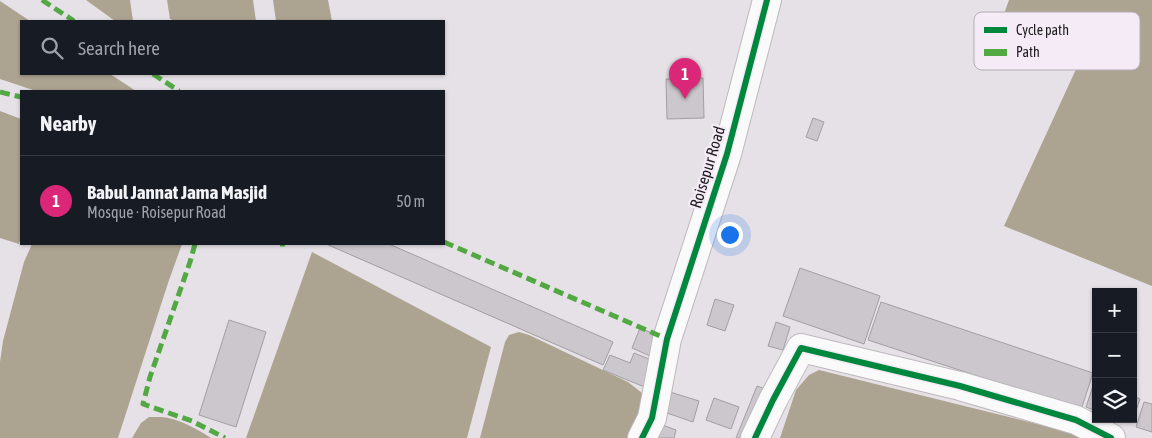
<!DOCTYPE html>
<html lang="en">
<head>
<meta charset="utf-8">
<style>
	:root { --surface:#171b24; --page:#20242c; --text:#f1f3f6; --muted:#9ea1a6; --line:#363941; --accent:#db2777 }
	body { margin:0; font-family:"Asap Condensed",sans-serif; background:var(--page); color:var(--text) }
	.controls { position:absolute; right:15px; bottom:15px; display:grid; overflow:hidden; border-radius:0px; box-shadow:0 1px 4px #0004 }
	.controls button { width:45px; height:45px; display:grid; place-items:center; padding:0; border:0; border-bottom:1px solid var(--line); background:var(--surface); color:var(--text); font:25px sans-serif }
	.you { position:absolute; left:729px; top:234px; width:18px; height:18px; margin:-12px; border:4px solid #fff; border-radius:50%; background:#1a73e8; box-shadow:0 0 0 8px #1a73e833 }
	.badge { display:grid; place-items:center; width:32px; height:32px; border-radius:50%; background:var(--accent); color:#fff; font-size:16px; font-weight:700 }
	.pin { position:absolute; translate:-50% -41px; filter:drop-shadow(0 1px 2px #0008) }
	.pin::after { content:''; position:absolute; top:26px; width:18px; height:15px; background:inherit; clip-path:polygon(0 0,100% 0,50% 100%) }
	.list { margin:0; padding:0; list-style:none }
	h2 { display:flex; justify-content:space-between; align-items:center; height:65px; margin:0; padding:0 20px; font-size:21px }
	h2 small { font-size:16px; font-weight:400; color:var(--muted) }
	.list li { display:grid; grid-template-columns:32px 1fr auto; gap:15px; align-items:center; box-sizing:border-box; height:90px; padding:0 20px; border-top:1px solid var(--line) }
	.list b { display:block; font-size:19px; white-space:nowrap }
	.list p { margin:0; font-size:16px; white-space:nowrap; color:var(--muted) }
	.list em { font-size:16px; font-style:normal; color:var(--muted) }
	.icon { flex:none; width:28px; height:28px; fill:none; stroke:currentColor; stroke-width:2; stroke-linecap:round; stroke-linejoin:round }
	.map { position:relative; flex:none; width:1152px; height:438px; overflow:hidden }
	.search { position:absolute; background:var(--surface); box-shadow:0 1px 4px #0004; left:20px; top:20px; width:425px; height:55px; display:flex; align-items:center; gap:12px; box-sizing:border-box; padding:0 18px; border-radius:0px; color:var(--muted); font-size:19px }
	.panel { position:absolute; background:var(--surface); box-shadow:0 1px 4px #0004; left:20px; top:90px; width:425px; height:155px; border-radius:0px }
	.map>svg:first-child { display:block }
</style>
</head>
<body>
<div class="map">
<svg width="1152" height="438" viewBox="0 0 1152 438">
	<rect width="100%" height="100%" fill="#e6e1e6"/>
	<!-- water -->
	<g fill="#ada391">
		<polygon points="86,0 130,0 133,21 115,21"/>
		<polygon points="167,0 253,0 256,21 175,21 170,19"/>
		<polygon points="273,0 328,0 332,21 276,21"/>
		<polygon points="1009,0 1152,0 1152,286 1004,226 1083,54 1000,25"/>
		<polygon points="0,1 30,21 21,21 21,74 110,74 136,91 36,91 0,79"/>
		<polygon points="0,111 21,119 21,237 19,244 0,238"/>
		<polygon points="32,244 182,244 168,283 118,438 0,438 0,362 3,341 24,262"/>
		<polygon points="312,252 491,347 467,438 246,438"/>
		<polygon points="519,332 529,335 628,382 642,393 643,409 633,438 480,438 505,342 509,335"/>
		<polygon points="819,370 1082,435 1085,438 780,438 796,390 809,375"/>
		<path d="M149 417C153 417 157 417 161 417 178 418 197 429 211 438H132L141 423Z"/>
	</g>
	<!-- building -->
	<g fill="#cbc7cc" stroke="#a29ea2">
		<polygon points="703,78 704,118 667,119 666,79"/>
		<polygon points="813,118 824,122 817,141 806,137"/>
		<polygon points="326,244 389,244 613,342 603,365"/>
		<polygon points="800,268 880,296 864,344 783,316"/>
		<polygon points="715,299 734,305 725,331 707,325"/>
		<polygon points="881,302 1093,373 1081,410 868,340"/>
		<polygon points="229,320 266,332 236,427 199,415"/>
		<polygon points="776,322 790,327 783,350 768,346"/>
		<polygon points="640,328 659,336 650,356 632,348"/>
		<polygon points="634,353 659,363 647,388 603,370 610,355 630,363"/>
		<polygon points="1094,383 1096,384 1096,411 1086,407"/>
		<polygon points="757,386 771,391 753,438 736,438"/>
		<polygon points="670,392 699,401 693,422 664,412"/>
		<polygon points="1133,396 1140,399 1133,419"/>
		<polygon points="714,398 739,407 731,429 706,420"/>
		<polygon points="1144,402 1152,404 1152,432 1136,427"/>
		<polygon points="657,423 676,430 674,438 652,438"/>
	</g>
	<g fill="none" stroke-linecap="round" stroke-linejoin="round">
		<!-- minor casing -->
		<g stroke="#bdb9bd" stroke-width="30">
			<g id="minor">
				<polyline points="642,438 652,418 667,339 727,154 767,0"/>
				<polyline points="755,438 773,400 801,348 960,386 1076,420 1111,438"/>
			</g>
		</g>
		<!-- minor -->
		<use href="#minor" stroke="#fbfafb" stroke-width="28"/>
		<!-- quiet -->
		<g stroke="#52a943" stroke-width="5" stroke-dasharray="10 5" stroke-linecap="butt">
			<polyline points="42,0 74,21"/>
			<polyline points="153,74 179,91"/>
			<polyline points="0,92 21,97"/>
			<polyline points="444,242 667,339"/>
			<polyline points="195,244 190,262 150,377 143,404 192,421 225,438"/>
			<polyline points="280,244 285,244"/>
		</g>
		<!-- cycleway casing -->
		<g stroke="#f4ebf6" stroke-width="9">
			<g id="cycleway">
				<polyline points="642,438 652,418 667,339 727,154 767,0"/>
				<polyline points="755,438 773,400 801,348 960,386 1076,420 1111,438"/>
			</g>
		</g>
		<!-- cycleway -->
		<use href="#cycleway" stroke="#00873e" stroke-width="6"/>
	</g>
	<g text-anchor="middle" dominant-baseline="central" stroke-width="4.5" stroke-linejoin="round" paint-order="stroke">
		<!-- street labels -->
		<g font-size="16" fill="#1e1b1e" stroke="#f4ebf6">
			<text transform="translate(707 167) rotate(-73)">Roisepur Road</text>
		</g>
	</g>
	<!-- legend -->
	<rect x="974" y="12" width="166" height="58" rx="8" fill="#f4ebf6" stroke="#b4adb5" stroke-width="1"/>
	<rect x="984" y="27" width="23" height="6" fill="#00873e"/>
	<rect x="984" y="49" width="23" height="7" fill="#52a943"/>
	<g font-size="14" fill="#1e1b1e">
		<text x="1016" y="35">Cycle path</text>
		<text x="1016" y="57">Path</text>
	</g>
</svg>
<div class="controls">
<button>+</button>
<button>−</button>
<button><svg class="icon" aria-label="layers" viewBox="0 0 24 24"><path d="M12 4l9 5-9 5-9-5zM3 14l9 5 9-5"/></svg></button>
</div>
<div class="you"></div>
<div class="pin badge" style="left:685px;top:99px">1</div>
<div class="search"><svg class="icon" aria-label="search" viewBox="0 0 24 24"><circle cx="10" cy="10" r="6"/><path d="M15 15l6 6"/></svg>Search here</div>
<section class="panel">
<h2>Nearby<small></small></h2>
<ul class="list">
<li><span class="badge">1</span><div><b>Babul Jannat Jama Masjid</b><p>Mosque · Roisepur Road</p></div><em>50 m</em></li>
</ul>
</section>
</div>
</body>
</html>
